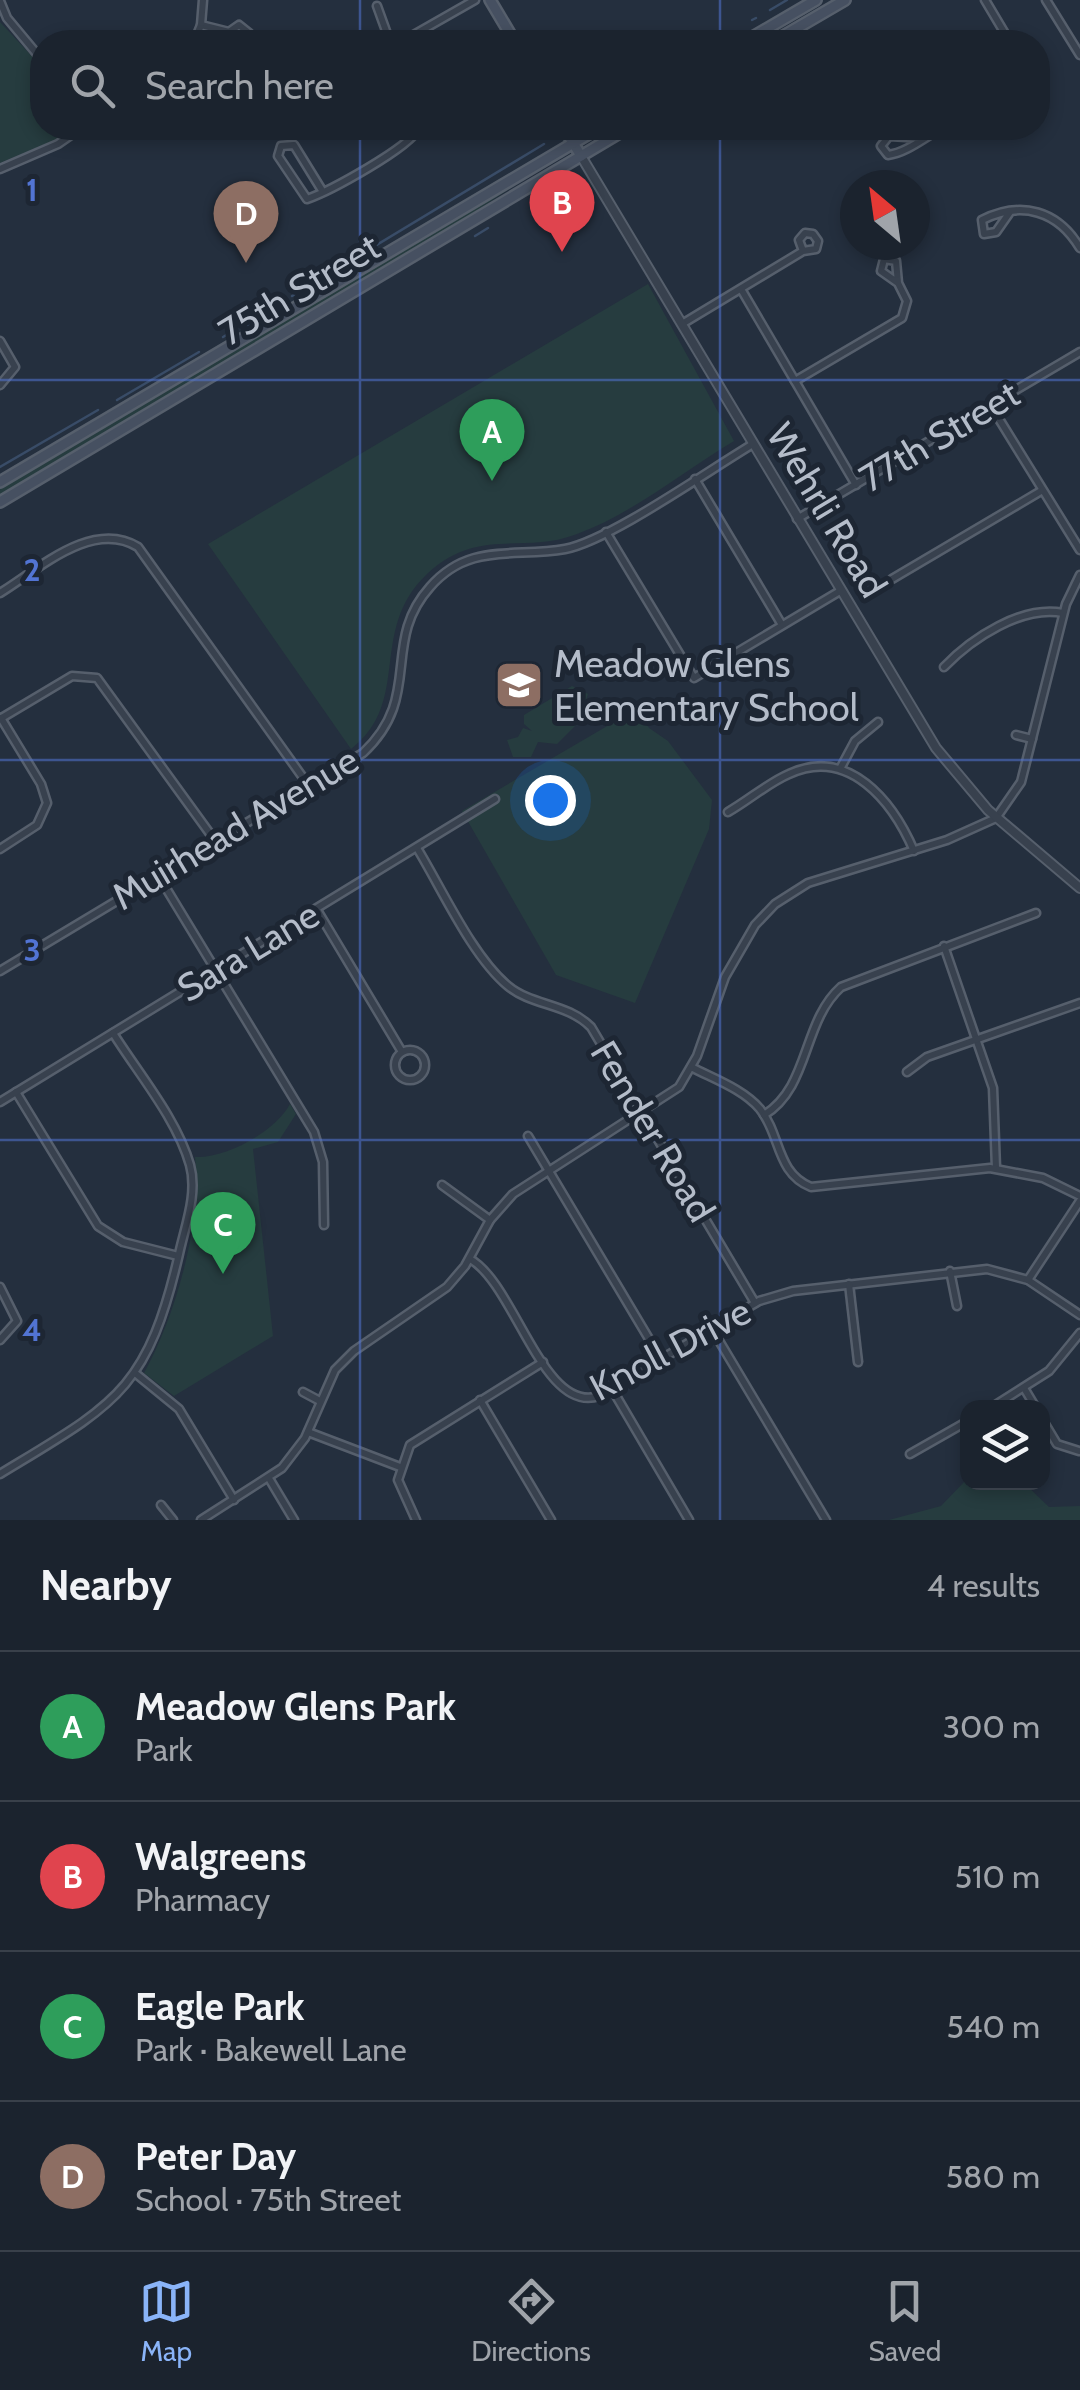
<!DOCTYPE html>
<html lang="en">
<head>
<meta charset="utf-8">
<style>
	:root { --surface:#1b232e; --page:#242b36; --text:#f1f3f6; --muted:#a0a4aa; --line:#39404a; --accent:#8ab4f8 }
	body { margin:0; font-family:Cabin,sans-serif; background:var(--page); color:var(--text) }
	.controls { position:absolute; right:30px; bottom:30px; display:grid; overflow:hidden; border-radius:20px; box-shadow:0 5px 15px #0003 }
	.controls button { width:90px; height:90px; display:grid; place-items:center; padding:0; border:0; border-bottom:2px solid var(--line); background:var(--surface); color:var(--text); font:50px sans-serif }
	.compass { position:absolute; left:840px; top:170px; width:90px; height:90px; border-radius:50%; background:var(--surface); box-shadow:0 5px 15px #0003; rotate:331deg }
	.you { position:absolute; left:550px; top:800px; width:35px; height:35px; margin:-25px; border:8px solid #fff; border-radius:50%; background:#1a73e8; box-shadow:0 0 0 15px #1a73e833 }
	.badge { display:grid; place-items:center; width:65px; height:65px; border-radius:50%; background:var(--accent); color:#fff; font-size:32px; font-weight:700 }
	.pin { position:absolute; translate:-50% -82px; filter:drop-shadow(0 2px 5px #0008) }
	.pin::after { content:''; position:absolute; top:52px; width:35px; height:30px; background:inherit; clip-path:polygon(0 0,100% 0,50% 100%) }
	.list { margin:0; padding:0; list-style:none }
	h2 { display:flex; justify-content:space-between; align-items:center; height:130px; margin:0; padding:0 40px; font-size:42px }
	h2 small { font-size:32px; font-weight:400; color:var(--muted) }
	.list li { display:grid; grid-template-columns:65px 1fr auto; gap:30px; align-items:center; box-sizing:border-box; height:150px; padding:0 40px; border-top:2px solid var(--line) }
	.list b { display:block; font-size:38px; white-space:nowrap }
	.list p { margin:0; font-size:32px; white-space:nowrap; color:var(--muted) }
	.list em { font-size:32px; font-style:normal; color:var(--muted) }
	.icon { flex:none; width:55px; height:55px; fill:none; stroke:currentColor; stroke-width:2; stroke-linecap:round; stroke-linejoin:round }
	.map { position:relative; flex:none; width:1080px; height:1520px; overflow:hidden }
	.search { position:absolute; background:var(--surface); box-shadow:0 5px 15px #0003; left:30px; right:30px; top:30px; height:110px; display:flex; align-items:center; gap:25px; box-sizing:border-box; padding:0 35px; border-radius:40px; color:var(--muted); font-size:38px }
	.sheet { height:730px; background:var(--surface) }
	nav { display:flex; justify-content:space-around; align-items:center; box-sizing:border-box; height:140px; border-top:2px solid var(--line); background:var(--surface); font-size:28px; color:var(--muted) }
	nav a { display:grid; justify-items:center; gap:5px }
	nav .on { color:var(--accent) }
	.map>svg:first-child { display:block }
</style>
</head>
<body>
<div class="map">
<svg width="1080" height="1520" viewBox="0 0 1080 1520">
	<rect width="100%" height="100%" fill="#242f3e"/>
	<!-- green -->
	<g fill="#263c3f">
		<polygon points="0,22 42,67 42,128 72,128 55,140 0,163"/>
		<polygon points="561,155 447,230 0,497 0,487"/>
		<path d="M648 284 734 441C684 471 632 514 577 534 523 555 478 526 427 574 367 631 413 701 351 749L208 544Z"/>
		<polygon points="572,686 588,694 579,722 557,744 538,742 531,757 513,757 507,740 518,737 523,728 532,731 524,724 524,715"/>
		<polygon points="638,708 649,728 668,741 712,800 709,829 635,1003 556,975 462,811"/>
		<path d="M290 1104 296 1114 278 1142 253 1149 273 1336 174 1396 144 1373C176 1315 202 1223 195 1157 225 1159 275 1132 290 1104Z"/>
		<polygon points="967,1479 1024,1483 1049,1507 1080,1506 1080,1520 889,1520 941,1506"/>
	</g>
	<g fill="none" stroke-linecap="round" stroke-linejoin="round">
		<!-- stream -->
		<g stroke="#394c67" stroke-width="2.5">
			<polyline points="770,10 787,0"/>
			<polyline points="752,20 756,18"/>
			<polyline points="713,42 726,35"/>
			<polyline points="533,198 556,187"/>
			<polyline points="475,236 488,228"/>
			<polyline points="292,296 544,144"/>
			<polyline points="247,325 279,303"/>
			<polyline points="223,337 233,331"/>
			<polyline points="117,400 199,352"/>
			<polyline points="0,467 98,410"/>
		</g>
		<!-- minor casing -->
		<g stroke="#565f6c" stroke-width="11">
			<g id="minor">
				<polyline points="985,0 1010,42"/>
				<polyline points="1046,0 1080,55"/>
				<polyline points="0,1 7,18 42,60"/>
				<polyline points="377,6 390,42"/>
				<polyline points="201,25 229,32"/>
				<polyline points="194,42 201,25 203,0"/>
				<polyline points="231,42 229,32 239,25 249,33 246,42"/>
				<polyline points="390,42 410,37 475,0"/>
				<path d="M924 138 889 136 881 146 888 155C906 153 925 137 942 128"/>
				<polyline points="0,169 58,144 81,128"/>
				<path d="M323 192 294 145 281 146 278 156 307 199C330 191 409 148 419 128"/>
				<path d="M1010 212 996 232 984 234 982 220C1022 200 1058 211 1080 248"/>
				<polyline points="741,289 856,485"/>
				<polyline points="682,324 803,251 816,249 818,241 813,234 805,233 799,240 803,251"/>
				<polyline points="0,341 15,367 0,385"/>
				<polyline points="795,381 902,318 907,301 898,283 896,261 884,259 881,271 898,283"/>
				<polyline points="991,406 1080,550"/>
				<polyline points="695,479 782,625"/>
				<polyline points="797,519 1080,352"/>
				<polyline points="606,532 694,678 840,591"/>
				<polyline points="892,579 1041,491"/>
				<path d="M0 593C39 569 92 519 138 547L309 786"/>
				<path d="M944 667C972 638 1022 605 1063 613"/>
				<polyline points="0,719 72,676 97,678 216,842"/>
				<polyline points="1016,735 1032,739"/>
				<polyline points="840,769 855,741 878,722"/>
				<path d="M728 812C749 800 768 783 789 774 849 746 893 802 914 851"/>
				<path d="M417 848C442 889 472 956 508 986 532 1006 567 1003 591 1027L755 1303"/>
				<polyline points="0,849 37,825 47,803 41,784 1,718"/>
				<polyline points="158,875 314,1132 323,1162 324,1225"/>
				<polyline points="317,910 402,1052"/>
				<polyline points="944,946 993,1088 996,1168"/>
				<path d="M0 971 363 753C424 696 380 643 430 587 469 542 514 558 565 549 609 541 709 470 753 444"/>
				<circle cx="410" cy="1065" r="15"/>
				<path d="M691 1067C714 1079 743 1089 760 1109 781 1135 776 1173 811 1187L990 1168 1043 1178 1080 1196"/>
				<polyline points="907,1072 927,1057 1080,1003"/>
				<polyline points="16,1092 98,1226 123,1242 178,1256"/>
				<polyline points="0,1102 495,799"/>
				<path d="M764 1115C810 1087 802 1022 841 987L1036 913"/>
				<polyline points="528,1136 661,1359"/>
				<polyline points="442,1185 490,1220"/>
				<path d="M470 1259C515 1284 543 1415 599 1396L759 1301 793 1291 987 1269 1028 1280 1080 1315"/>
				<polyline points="950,1271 957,1306"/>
				<polyline points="1028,1280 1080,1201"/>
				<polyline points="849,1284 858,1362"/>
				<polyline points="0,1287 17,1321 0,1340"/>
				<polyline points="712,1329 826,1520"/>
				<polyline points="135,1373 179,1409 234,1500"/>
				<polyline points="1024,1388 1036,1408"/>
				<polyline points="612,1389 689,1520"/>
				<polyline points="303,1392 318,1400"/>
				<polyline points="480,1400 551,1520"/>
				<polyline points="991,1408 1049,1371 1080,1333"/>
				<polyline points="1042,1419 1057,1444 1079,1451"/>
				<polyline points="308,1432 400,1467"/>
				<polyline points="910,1454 968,1421"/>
				<path d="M0 1474C115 1404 147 1392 179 1254 185 1226 198 1194 190 1165 177 1119 138 1073 113 1033"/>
				<polyline points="270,1480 294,1520"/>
				<polyline points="161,1505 173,1520"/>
				<polyline points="201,1520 282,1468 305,1438 335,1370 354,1351 447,1287 465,1266 490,1220 513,1194 679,1087 697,1056 725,977 755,925 775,904 808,883 947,840 996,818 1021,782 1066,604 1080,575"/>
				<polyline points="416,1520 398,1480 410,1445 543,1362"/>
			</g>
		</g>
		<!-- tertiary casing -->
		<g stroke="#565f6c" stroke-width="12">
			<polyline id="tertiary" points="581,156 936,748 988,810 1080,888"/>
		</g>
		<!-- secondary casing -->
		<g stroke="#565f6c" stroke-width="14">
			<g id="secondary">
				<polyline points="490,0 515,42"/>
				<polyline points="744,42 816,0"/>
				<polyline points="773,42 845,0"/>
				<polyline points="564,128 581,156"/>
				<polyline points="0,482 599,128"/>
				<polyline points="0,502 628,128"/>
			</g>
		</g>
		<!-- minor -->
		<use href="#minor" stroke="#38414e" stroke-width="6"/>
		<!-- tertiary -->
		<use href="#tertiary" stroke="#38414e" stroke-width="8"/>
		<!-- secondary -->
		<use href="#secondary" stroke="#465061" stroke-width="9"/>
	</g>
	<!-- grid -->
	<path fill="none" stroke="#5274d3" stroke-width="2.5" stroke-opacity="0.55" d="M360 0V42M720 0V42M360 128V1520M720 128V1520M0 380H1080M0 760H1080M0 1140H1080"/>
	<!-- icons -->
	<defs>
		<g id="school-square" transform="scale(2.5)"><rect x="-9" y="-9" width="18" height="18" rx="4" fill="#8d6e63" stroke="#1d2633"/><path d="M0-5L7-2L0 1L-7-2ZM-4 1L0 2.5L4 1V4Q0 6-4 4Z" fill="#fff"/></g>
	</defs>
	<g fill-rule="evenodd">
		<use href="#school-square" x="519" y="685"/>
	</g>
	<g text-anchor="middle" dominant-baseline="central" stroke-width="10" stroke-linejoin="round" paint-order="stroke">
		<!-- street labels -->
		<g font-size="38" fill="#b4bcc9" stroke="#1d2633">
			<text transform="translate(299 289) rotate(-31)">75th Street</text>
			<text transform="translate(939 436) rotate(-31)">77th Street</text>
			<text transform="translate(827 510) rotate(59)">Wehrli Road</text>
			<text transform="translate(235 828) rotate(-31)">Muirhead Avenue</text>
			<text transform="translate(248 951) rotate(-31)">Sara Lane</text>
			<text transform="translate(653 1131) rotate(59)">Fender Road</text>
			<text transform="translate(670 1349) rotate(-28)">Knoll Drive</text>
		</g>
		<!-- poi labels -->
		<g font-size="38" fill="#b4bcc9" stroke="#1d2633" text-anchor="start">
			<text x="554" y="663">Meadow Glens<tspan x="554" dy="44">Elementary School</tspan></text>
		</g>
	</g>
	<g font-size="32" text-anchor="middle" font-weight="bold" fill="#5274d3" stroke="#1d2633" stroke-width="10" stroke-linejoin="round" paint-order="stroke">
		<text x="32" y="201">1</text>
		<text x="32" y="581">2</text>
		<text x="32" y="961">3</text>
		<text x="32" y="1341">4</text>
	</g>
</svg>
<div class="controls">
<button><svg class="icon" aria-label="layers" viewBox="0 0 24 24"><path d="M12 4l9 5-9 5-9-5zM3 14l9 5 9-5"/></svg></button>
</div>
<svg class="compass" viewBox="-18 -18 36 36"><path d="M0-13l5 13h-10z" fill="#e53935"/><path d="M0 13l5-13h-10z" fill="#a0a4aa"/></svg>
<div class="you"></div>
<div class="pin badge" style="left:492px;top:481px;background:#2e9e5b">A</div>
<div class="pin badge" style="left:562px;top:252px;background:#e0444e">B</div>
<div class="pin badge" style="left:223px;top:1274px;background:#2e9e5b">C</div>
<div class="pin badge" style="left:246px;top:263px;background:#8d6e63">D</div>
<div class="search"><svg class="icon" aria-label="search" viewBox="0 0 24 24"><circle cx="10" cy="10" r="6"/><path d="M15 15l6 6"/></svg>Search here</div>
</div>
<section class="sheet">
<h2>Nearby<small>4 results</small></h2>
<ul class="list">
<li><span class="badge" style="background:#2e9e5b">A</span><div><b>Meadow Glens Park</b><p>Park</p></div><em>300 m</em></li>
<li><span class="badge" style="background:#e0444e">B</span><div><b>Walgreens</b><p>Pharmacy</p></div><em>510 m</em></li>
<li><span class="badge" style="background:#2e9e5b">C</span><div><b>Eagle Park</b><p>Park · Bakewell Lane</p></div><em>540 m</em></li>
<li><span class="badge" style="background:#8d6e63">D</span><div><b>Peter Day</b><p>School · 75th Street</p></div><em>580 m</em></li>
</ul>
</section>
<nav>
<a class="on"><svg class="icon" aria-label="map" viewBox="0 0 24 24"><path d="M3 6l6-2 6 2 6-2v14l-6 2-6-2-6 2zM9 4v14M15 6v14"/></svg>Map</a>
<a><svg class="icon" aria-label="directions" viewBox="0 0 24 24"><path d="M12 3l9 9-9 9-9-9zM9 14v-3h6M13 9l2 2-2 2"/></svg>Directions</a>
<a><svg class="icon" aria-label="saved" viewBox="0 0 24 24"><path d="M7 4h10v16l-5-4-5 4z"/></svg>Saved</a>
</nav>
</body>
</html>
